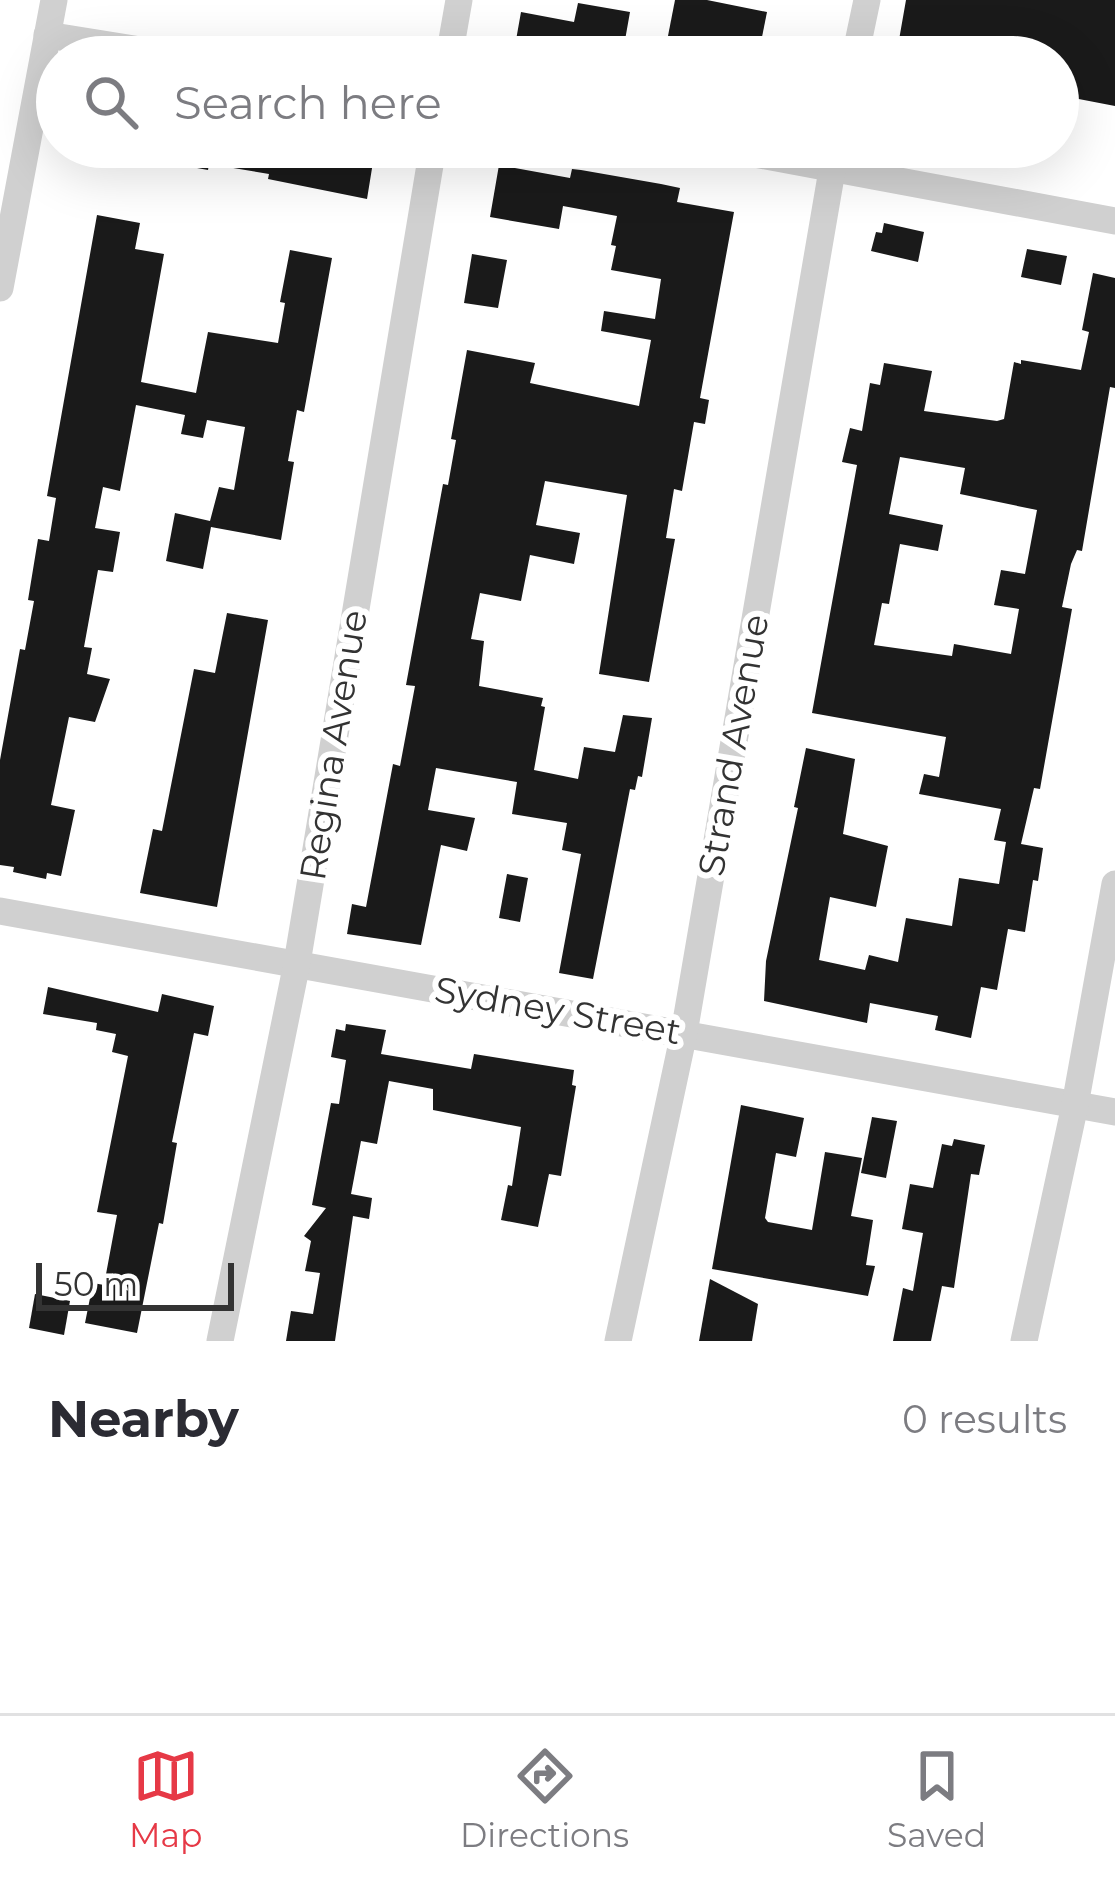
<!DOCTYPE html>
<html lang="en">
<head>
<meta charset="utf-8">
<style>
	:root { --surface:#fff; --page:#f2f2f3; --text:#2b2b33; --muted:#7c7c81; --line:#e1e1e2; --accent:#e63946 }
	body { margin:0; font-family:Montserrat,sans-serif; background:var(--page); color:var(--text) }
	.scale { position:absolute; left:36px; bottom:30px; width:198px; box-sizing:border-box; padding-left:12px; border:6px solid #333; border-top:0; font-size:33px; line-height:42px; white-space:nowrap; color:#333; -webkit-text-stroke:9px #fff; paint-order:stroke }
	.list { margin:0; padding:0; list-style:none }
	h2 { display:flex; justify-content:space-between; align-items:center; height:156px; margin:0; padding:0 48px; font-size:51px }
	h2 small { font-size:39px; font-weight:400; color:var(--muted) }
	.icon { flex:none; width:66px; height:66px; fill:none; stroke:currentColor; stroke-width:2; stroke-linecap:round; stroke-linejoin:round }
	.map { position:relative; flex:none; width:1115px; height:1341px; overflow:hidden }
	.search { position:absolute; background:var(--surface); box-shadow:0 12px 48px #0002; left:36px; right:36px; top:36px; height:132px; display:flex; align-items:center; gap:30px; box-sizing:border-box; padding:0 42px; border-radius:66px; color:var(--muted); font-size:45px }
	.sheet { height:372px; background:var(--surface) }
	nav { display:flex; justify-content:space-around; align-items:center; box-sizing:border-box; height:168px; border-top:3px solid var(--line); background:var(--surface); font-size:33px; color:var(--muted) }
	nav a { display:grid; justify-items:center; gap:6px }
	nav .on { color:var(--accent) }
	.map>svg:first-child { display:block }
</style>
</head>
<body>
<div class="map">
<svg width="1115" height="1341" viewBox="0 0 1115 1341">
	<rect width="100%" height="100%" fill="#fff"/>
	<!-- building -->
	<g fill="#1a1a1a" fill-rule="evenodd">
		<polygon points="675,0 707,0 767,12 758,57 667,41"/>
		<polygon points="906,0 1115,0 1115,106 1058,95 1058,57 896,57"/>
		<polygon points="578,3 630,12 622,57 513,57 521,12 574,22"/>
		<polygon points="143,147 324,147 374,156 367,199 268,179 269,174 209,164 208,170 142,158"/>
		<polygon points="499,165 570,178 572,169 581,170 661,184 680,188 677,202 734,212 700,398 709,400 705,424 694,422 682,491 674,489 666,538 675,539 649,682 599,674 627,495 545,481 536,525 580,533 574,564 530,555 521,601 480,593 471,639 484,641 479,686 543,698 541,706 545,707 534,770 578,779 584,747 615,752 623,715 652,718 642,777 638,776 635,790 630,789 593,979 559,973 581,854 562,850 567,823 512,814 517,782 436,768 428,810 475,818 467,851 441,845 421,945 347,934 352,904 366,907 393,764 400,766 415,686 406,685 443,484 448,485 456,440 451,439 467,350 535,363 530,383 639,406 651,340 601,331 604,311 655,319 661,279 611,270 616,246 611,245 617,216 563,206 559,229 490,217"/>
		<polygon points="97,215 140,223 135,249 164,254 141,382 196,393 208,332 278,343 285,303 280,302 290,250 332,258 304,412 297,410 288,461 294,462 281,540 211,527 203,569 166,561 175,513 210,521 219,487 234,490 245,427 207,420 203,438 181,434 185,415 136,405 120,491 103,487 95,528 120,532 113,572 98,570 84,647 92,648 87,674 110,679 95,722 69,717 51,805 75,810 61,876 47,873 46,879 13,872 14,867 0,865 0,760 20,649 25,650 34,601 28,600 38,539 49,541 56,498 47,496"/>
		<polygon points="884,223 924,232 918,262 871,251 876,232 882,233"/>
		<polygon points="1027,249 1067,256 1061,285 1021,277"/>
		<polygon points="472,254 507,260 498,308 464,303"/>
		<path d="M1093 273 1115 278V388L1110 387 1082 551 1077 550 1071 564 1062 607 1072 609 1040 789 1034 788 1021 844 1043 848 1038 881 1033 880 1025 932 1008 929 997 990 981 987 971 1038 935 1030 938 1016 870 1003 867 1023 764 1001 766 961 798 808 794 807 806 748 855 759 843 834 888 846 876 907 830 897 819 960 865 970 869 955 898 962 906 918 952 926 959 878 999 884 1006 842 994 840 1001 809 919 794 924 774 939 777 946 737 812 713 857 465 842 462 850 428 862 431 870 383 880 385 884 363 932 371 924 411 997 421 1004 419 1014 362 1021 364V360L1081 370 1089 332 1082 330ZM900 457 965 468 960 494 1037 510 1025 574 1001 570 994 605 1019 609 1011 654 954 644 952 656 874 645 882 603 889 604 900 544 938 551 943 525 889 514Z"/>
		<polygon points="227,613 268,620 217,907 140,893 153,829 162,831 194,669 215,673"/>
		<polygon points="507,874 528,878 520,922 499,918"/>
		<polygon points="48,987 158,1012 162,994 214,1006 208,1036 194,1033 172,1142 177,1143 163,1224 159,1223 137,1333 85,1323 93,1283 104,1285 117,1215 97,1212 128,1056 112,1052 116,1034 96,1030 97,1023 43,1014"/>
		<polygon points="346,1024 386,1030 381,1054 471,1069 474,1054 574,1070 572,1085 576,1086 561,1176 549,1174 538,1227 501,1220 508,1185 512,1186 521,1127 433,1110 433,1089 389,1081 377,1144 361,1141 351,1194 372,1198 369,1219 353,1216 335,1341 286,1341 291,1311 313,1314 320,1273 305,1271 311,1241 304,1236 326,1208 312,1205 331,1103 339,1104 346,1060 331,1057 336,1029 345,1031"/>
		<polygon points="741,1105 804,1118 796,1157 776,1153 765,1218 768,1222 812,1230 825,1152 862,1158 851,1216 873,1220 866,1265 875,1266 868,1296 712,1269"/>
		<polygon points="872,1117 897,1121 886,1178 861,1173"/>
		<polygon points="954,1139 985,1145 979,1175 971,1174 954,1288 942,1286 931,1341 893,1341 903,1288 913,1291 923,1233 902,1229 910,1184 933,1188 942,1144 952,1146"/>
		<polygon points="710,1279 758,1304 752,1341 699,1341"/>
		<polygon points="35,1294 70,1301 64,1335 29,1328"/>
	</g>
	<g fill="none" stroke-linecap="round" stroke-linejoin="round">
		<!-- street -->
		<g stroke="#d0d0d0" stroke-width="27">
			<polyline points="47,35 184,57"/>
			<polyline points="449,57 459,0"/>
			<polyline points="855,57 867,0"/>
			<polyline points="717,147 1115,221"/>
			<polyline points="0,288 54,0"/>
			<polyline points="0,911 1115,1112"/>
			<polyline points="220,1341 297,963 433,147"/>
			<polyline points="618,1341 684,1033 836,147"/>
			<polyline points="1024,1341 1075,1105 1115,884"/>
		</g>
	</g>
	<g text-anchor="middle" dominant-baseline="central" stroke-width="12" stroke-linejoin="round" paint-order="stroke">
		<!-- street labels -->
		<g font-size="36" fill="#333" stroke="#fff">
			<text transform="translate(333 745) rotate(-81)">Regina Avenue</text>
			<text transform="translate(733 745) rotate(-80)">Strand Avenue</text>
			<text transform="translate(558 1010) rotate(10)">Sydney Street</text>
		</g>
	</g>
</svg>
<div class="scale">50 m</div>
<div class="search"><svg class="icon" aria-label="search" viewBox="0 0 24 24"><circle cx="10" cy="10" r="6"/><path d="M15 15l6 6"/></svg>Search here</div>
</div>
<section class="sheet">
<h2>Nearby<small>0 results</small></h2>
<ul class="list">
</ul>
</section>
<nav>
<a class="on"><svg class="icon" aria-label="map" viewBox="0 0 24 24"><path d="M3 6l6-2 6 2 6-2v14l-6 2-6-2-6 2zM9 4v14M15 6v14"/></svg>Map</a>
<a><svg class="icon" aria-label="directions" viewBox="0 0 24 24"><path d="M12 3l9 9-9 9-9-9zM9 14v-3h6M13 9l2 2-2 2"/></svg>Directions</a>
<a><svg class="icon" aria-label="saved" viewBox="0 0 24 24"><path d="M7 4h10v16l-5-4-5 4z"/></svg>Saved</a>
</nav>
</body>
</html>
